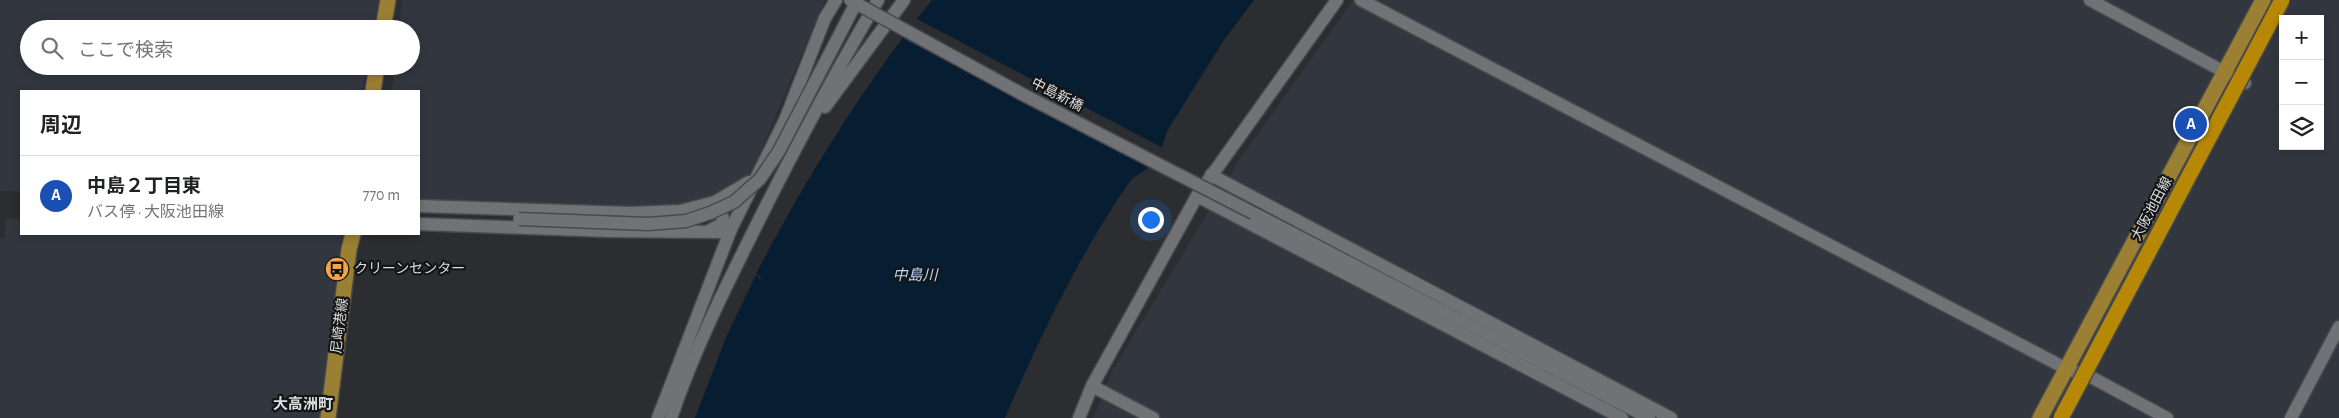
<!DOCTYPE html>
<html lang="ja">
<head>
<meta charset="utf-8">
<style>
	:root { --surface:#fff; --page:#f2f2f2; --text:#202124; --muted:#757577; --line:#e0e0e0; --accent:#0b8043 }
	body { margin:0; font-family:"Alegreya Sans","Noto Sans JP",sans-serif; background:var(--page); color:var(--text) }
	.controls { position:absolute; right:15px; top:15px; display:grid; overflow:hidden; border-radius:0px; box-shadow:0 2px 8px #0003 }
	.controls button { width:45px; height:45px; display:grid; place-items:center; padding:0; border:0; border-bottom:1px solid var(--line); background:var(--surface); color:var(--text); font:25px sans-serif }
	.you { position:absolute; left:1150px; top:219px; width:18px; height:18px; margin:-12px; border:4px solid #fff; border-radius:50%; background:#1a73e8; box-shadow:0 0 0 8px #1a73e833 }
	.badge { display:grid; place-items:center; width:32px; height:32px; border-radius:50%; background:var(--accent); color:#fff; font-size:16px; font-weight:700 }
	.pin { position:absolute; translate:-50% -50%; border:2px solid #fff; box-shadow:0 1px 5px #0006 }
	.list { margin:0; padding:0; list-style:none }
	h2 { display:flex; justify-content:space-between; align-items:center; height:65px; margin:0; padding:0 20px; font-size:21px }
	h2 small { font-size:16px; font-weight:400; color:var(--muted) }
	.list li { display:grid; grid-template-columns:32px 1fr auto; gap:15px; align-items:center; box-sizing:border-box; height:80px; padding:0 20px; border-top:1px solid var(--line) }
	.list b { display:block; font-size:19px; white-space:nowrap }
	.list p { margin:0; font-size:16px; white-space:nowrap; color:var(--muted) }
	.list em { font-size:16px; font-style:normal; color:var(--muted) }
	.icon { flex:none; width:28px; height:28px; fill:none; stroke:currentColor; stroke-width:2; stroke-linecap:round; stroke-linejoin:round }
	.map { position:relative; flex:none; width:2339px; height:418px; overflow:hidden }
	.search { position:absolute; background:var(--surface); box-shadow:0 2px 8px #0003; left:20px; top:20px; width:400px; height:55px; display:flex; align-items:center; gap:12px; box-sizing:border-box; padding:0 18px; border-radius:28px; color:var(--muted); font-size:19px }
	.panel { position:absolute; background:var(--surface); box-shadow:0 2px 8px #0003; left:20px; top:90px; width:400px; height:145px; border-radius:0px }
	.map>svg:first-child { display:block }
</style>
</head>
<body>
<div class="map">
<svg width="2339" height="418" viewBox="0 0 2339 418">
	<rect width="100%" height="100%" fill="#2b2d30"/>
	<!-- built -->
	<g fill="#32363f" fill-rule="evenodd">
		<polygon points="0,0 380,0 374,29 29,29 29,66 367,66 362,91 21,91 21,191 0,191"/>
		<polygon points="402,0 825,0 753,169 744,181 733,191 698,203 652,209 419,202 419,91 392,91 394,66 411,66 411,29 399,29"/>
		<path d="M1353 0H2339V418H1093L1112 371 1238 162ZM2283 19H2320V146H2283Z"/>
		<polygon points="5,219 21,219 21,234 342,234 319,418 0,418 0,238 5,238"/>
	</g>
	<!-- water -->
	<path fill="#071d32" d="M932 0H1254L1224 40 1167 131C1165 142 1157 159 1148 168 1139 176 1134 174 1126 187 1076 261 1040 337 1005 418H695L727 335 756 275 760 279 762 278 756 274C807 176 863 87 932 0Z"/>
	<!-- pier -->
	<polygon fill="#2b2d30" points="915,18 1163,148 1151,169 900,37"/>
	<g fill="none" stroke-linecap="round" stroke-linejoin="round">
		<!-- minor casing -->
		<g stroke="#48494c" stroke-width="15">
			<g id="minor">
				<polyline points="1361,0 2067,369 2091,377 2167,418"/>
				<polyline points="2090,0 2245,83"/>
				<polyline points="825,107 904,0"/>
				<polyline points="1211,175 1671,418"/>
				<polyline points="1197,196 1622,418"/>
				<polyline points="419,206 630,213 680,211 715,202 749,182"/>
				<polyline points="707,208 717,209 723,218 724,223 710,230"/>
				<polyline points="1253,213 1649,418"/>
				<polyline points="419,224 608,231 720,232 731,229"/>
				<polyline points="1092,386 1153,418"/>
				<polyline points="658,418 731,229 785,120 825,18 836,0"/>
				<path d="M671 418C694 350 725 288 757 224 795 148 835 73 878 0"/>
				<polyline points="1079,418 1092,386 1197,196 1337,0"/>
				<polyline points="2291,418 2339,327"/>
			</g>
		</g>
		<!-- major casing -->
		<g stroke="#48494c" stroke-width="18">
			<g id="major">
				<polyline points="383,29 388,0"/>
				<polyline points="373,91 377,66"/>
				<polyline points="328,418 349,249 353,234"/>
				<polyline points="2040,418 2263,0"/>
			</g>
		</g>
		<!-- minor -->
		<use href="#minor" stroke="#707276" stroke-width="12"/>
		<!-- major -->
		<use href="#major" stroke="#9b7f33" stroke-width="15"/>
		<!-- minor-bridge casing -->
		<g stroke="#48494c" stroke-width="15" stroke-linecap="butt">
			<g id="minor-bridge">
				<polyline points="850,0 1024,95 1253,213"/>
				<polyline points="519,219 648,224 686,221 710,213 734,202 760,179 779,151 856,3"/>
			</g>
		</g>
		<!-- highway-bridge casing -->
		<g stroke="#48494c" stroke-width="18" stroke-linecap="butt">
			<polyline id="highway-bridge" points="2061,418 2282,0"/>
		</g>
		<!-- minor-bridge -->
		<use href="#minor-bridge" stroke="#707276" stroke-width="12"/>
		<!-- highway-bridge -->
		<use href="#highway-bridge" stroke="#b78806" stroke-width="15"/>
	</g>
	<!-- icons -->
	<defs>
		<g id="bus-disc" transform="scale(1.25)"><circle r="9.5" fill="#f6a247" stroke="#141516"/><path d="M-5-6H5V4H4V6H2V4H-2V6H-4V4H-5ZM-3.5-4V0h7V-4ZM-3.5 1.2v1.5H-2V1.2ZM2 1.2v1.5H3.5V1.2Z" fill="#111"/></g>
	</defs>
	<g fill-rule="evenodd">
		<use href="#bus-disc" x="337" y="269"/>
	</g>
	<g text-anchor="middle" dominant-baseline="central" stroke-width="4.5" stroke-linejoin="round" paint-order="stroke">
		<!-- street labels -->
		<g font-size="14" fill="#dddee0" stroke="#141516">
			<text transform="translate(1057 95) rotate(27)">中島新橋</text>
			<text transform="translate(2152 209) rotate(-62)">大阪池田線</text>
			<text transform="translate(340 326) rotate(-83)">尼崎港線</text>
		</g>
		<!-- poi labels -->
		<g font-size="14" fill="#dddee0" stroke="#141516" text-anchor="start">
			<text x="354" y="269">クリーンセンター</text>
		</g>
		<!-- water labels -->
		<g font-size="15" font-style="italic" fill="#b5d8fd" stroke="#141516">
			<text x="915" y="275">中島川</text>
		</g>
		<!-- neighbourhood labels -->
		<g font-size="15" font-weight="bold" fill="#dddee0" stroke="#141516">
			<text x="303" y="404">大高洲町</text>
		</g>
	</g>
</svg>
<div class="controls">
<button>+</button>
<button>−</button>
<button><svg class="icon" aria-label="layers" viewBox="0 0 24 24"><path d="M12 4l9 5-9 5-9-5zM3 14l9 5 9-5"/></svg></button>
</div>
<div class="you"></div>
<div class="pin badge" style="left:2191px;top:124px;background:#1a4fb4">A</div>
<div class="search"><svg class="icon" aria-label="search" viewBox="0 0 24 24"><circle cx="10" cy="10" r="6"/><path d="M15 15l6 6"/></svg>ここで検索</div>
<section class="panel">
<h2>周辺<small></small></h2>
<ul class="list">
<li><span class="badge" style="background:#1a4fb4">A</span><div><b>中島２丁目東</b><p>バス停 · 大阪池田線</p></div><em>770 m</em></li>
</ul>
</section>
</div>
</body>
</html>
